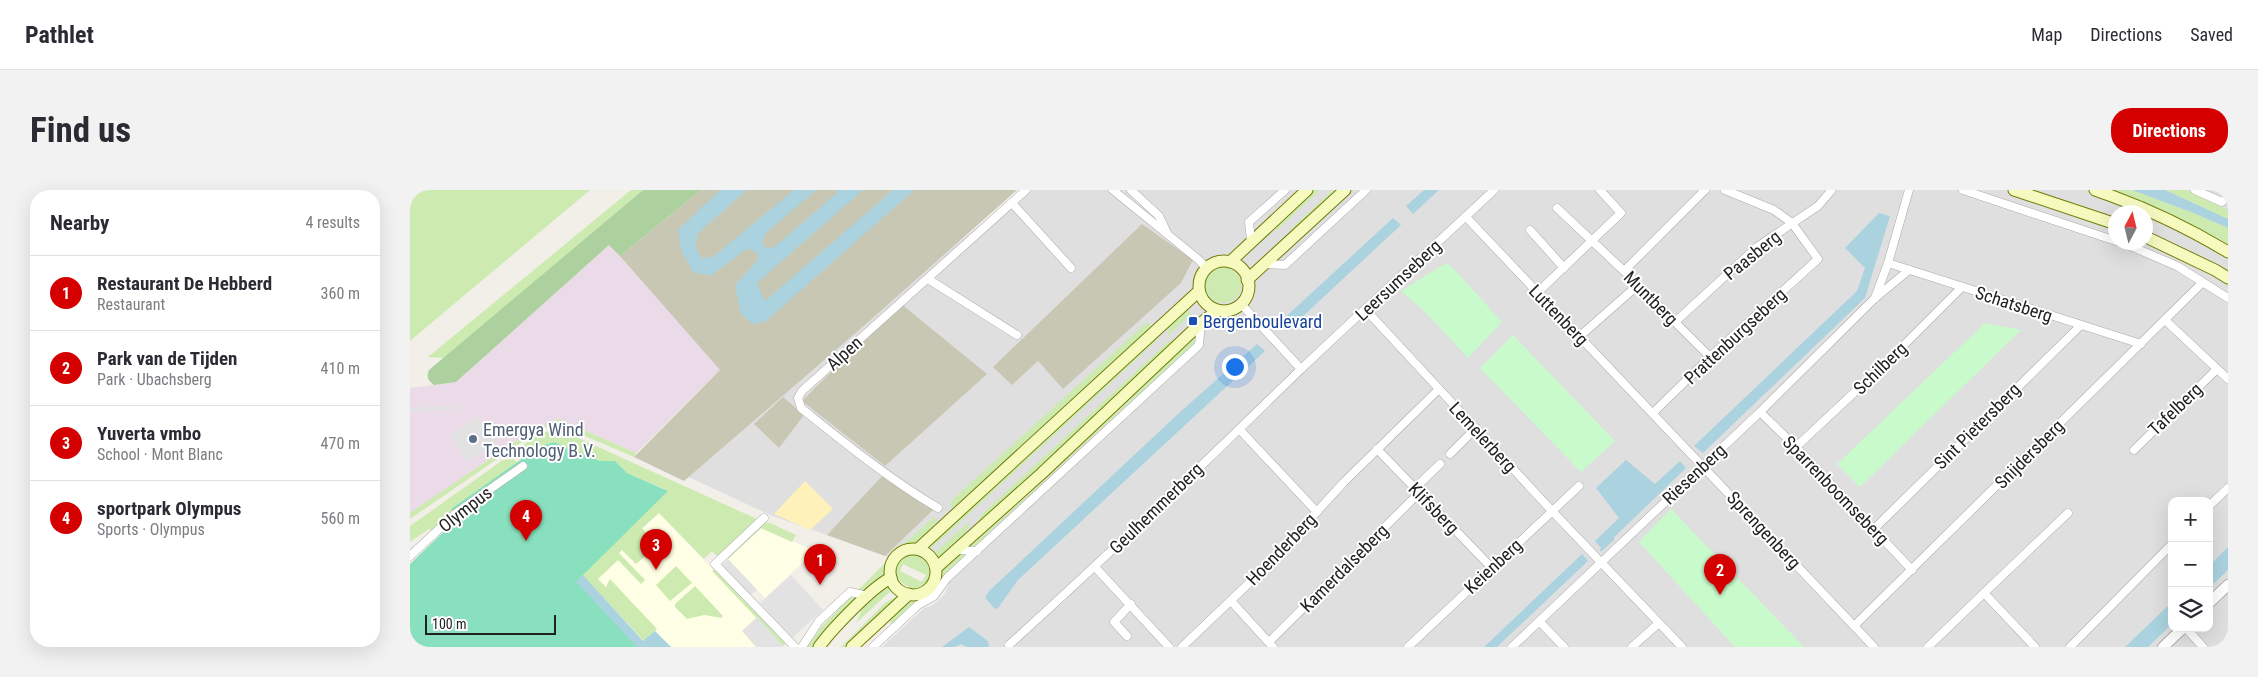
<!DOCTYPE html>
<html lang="en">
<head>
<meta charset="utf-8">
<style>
	:root { --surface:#fff; --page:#f2f2f3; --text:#2b2b33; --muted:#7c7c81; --line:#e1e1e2; --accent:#d40000 }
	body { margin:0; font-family:"Roboto Condensed",sans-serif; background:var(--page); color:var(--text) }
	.controls { position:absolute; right:15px; bottom:15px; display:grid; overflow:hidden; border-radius:10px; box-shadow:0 5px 20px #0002 }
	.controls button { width:45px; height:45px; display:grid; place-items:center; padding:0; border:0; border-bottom:1px solid var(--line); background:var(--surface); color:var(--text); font:25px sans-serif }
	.compass { position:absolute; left:1698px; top:15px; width:45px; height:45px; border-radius:50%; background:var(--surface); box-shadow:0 5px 20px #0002; rotate:7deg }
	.scale { position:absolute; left:15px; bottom:12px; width:131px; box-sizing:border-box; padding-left:5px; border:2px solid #222; border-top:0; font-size:14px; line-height:18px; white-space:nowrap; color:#222; -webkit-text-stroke:4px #fff; paint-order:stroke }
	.you { position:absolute; left:824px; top:176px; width:18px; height:18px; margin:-12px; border:4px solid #fff; border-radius:50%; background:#1a73e8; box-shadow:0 0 0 8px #1a73e833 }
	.badge { display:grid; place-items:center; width:32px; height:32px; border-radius:50%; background:var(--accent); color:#fff; font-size:16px; font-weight:700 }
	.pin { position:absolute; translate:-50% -41px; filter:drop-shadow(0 1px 2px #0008) }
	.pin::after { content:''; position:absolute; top:26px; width:18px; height:15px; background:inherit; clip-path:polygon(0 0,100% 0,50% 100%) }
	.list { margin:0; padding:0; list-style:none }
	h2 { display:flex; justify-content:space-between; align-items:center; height:65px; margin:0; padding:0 20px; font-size:21px }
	h2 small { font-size:16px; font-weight:400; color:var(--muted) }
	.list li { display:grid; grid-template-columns:32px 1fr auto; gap:15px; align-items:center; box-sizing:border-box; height:75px; padding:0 20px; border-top:1px solid var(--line) }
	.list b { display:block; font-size:19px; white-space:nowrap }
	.list p { margin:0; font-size:16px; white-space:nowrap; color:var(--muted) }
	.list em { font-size:16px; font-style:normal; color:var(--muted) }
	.icon { flex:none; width:28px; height:28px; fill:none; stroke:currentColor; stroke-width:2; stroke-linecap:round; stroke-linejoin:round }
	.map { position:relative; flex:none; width:1818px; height:457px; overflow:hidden; border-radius:20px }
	header { display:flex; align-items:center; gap:30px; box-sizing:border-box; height:70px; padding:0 25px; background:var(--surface); border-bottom:1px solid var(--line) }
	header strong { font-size:24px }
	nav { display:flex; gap:28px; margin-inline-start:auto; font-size:18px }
	.intro { display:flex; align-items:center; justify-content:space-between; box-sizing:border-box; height:120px; padding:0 30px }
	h1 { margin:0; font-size:35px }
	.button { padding:12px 22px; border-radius:20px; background:var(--accent); color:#fff; font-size:18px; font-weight:700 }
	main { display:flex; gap:30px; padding:0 30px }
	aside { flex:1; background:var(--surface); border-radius:20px; box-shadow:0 5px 20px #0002 }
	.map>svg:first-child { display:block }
</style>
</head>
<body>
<header>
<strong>Pathlet</strong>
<nav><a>Map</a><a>Directions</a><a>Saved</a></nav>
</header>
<div class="intro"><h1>Find us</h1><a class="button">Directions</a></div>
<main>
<aside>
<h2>Nearby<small>4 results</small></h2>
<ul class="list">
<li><span class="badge">1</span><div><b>Restaurant De Hebberd</b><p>Restaurant</p></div><em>360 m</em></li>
<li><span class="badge">2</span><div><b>Park van de Tijden</b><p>Park · Ubachsberg</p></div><em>410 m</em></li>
<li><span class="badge">3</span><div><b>Yuverta vmbo</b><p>School · Mont Blanc</p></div><em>470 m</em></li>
<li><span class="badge">4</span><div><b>sportpark Olympus</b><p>Sports · Olympus</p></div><em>560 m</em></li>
</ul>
</aside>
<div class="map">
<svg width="1818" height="457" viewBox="0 0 1818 457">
	<rect width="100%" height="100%" fill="#f2efe9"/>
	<!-- residential -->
	<path fill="#e0dfdf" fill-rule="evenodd" d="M613 0H1818V457H472L514 418 523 415 534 405 539 394 468 363 360 325 255 276 539 60ZM1706 22H1736V52H1706ZM1762 311H1799V438H1762Z"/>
	<!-- industrial -->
	<polygon fill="#ebdbe8" points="200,54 310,180 226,263 149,229 120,242 0,324 0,198 46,192"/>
	<!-- education -->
	<g fill="#ffffe5">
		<polygon points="249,323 374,454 371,457 261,457 245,441 178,391"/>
		<polygon points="352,338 405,361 355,408 318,369"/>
	</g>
	<!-- construction -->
	<g fill="#c7c7b4">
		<polygon points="291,0 607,0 457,133 274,291 224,267 310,180 210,66"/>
		<polygon points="732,34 783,70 771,93 653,199 628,171 602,195 583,177"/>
		<polygon points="490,113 577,184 475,276 392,211"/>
		<polygon points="373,207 394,225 369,258 344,234"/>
		<polygon points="472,286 524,319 475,366 417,345"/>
	</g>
	<!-- grass -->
	<g fill="#cdebb0" fill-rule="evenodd">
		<polygon points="9,0 180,0 0,151 0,8"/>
		<polygon points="221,0 233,0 34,168 18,167"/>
		<polygon points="901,0 910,0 867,40 865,39 851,48 840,61 837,59"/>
		<polygon points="923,0 932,0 873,52 882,38"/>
		<polygon points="1695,0 1722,0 1784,23 1818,38 1818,56"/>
		<polygon points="1755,0 1776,0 1818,20 1818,29"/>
		<circle cx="813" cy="95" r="18"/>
		<polygon points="775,116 781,124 757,147 762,131"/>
		<polygon points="787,129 790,131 563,339 571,325 760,150 761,152 766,150"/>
		<polygon points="737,132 742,136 546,317 539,316 543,309"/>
		<polygon points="787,142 786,153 776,164 775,162 733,200 735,202 727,209 725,207 575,346 576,349 564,356 556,357"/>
		<polygon points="751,143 745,152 524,356 516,358"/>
		<polygon points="149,229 226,263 224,267 149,235 136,237 125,243 0,329 0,323 120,242"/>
		<polygon points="142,240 153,241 347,329 308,367 302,361 294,369 249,323 232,338 247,356 226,374 212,360 209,363 235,390 231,394 208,370 188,389 196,397 200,389 247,439 234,451 168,380 257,300 217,283 205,271 190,271 144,252 130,256 110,270 104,262 129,244"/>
		<polygon points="104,269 109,275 22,341 19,339 0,352 0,336 93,270"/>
		<polygon points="525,326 526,332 519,344 506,355 493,358 484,364 475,386 459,400 448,400 475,373 484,358 496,352"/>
		<polygon points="560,331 554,346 527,371 523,364"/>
		<polygon points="354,333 360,333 386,345 382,352 351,338 318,369 317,367"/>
		<polygon points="547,364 559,364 525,400 480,437 481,423 501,408 509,407 519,403 527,392 530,381"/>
		<path d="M501 365C512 365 522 372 520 384 514 421 460 378 501 365ZM493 374 516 385 512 392 490 381Z"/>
		<polygon points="266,376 282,393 260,411 246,395"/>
		<polygon points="304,379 308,379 376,453 373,456 302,381"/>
		<polygon points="480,393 483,399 446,433 454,415"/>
		<polygon points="285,396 313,426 311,428 294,425 277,429 265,417 265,414"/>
		<polygon points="487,406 491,406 440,457 431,457 475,413"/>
		<polygon points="447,407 406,457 397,457 412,436 429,419 428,417 437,409"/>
	</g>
	<!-- forest -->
	<path fill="#add19e" d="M233 0H291L210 66 199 55 46 192 24 195C18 190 16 188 19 180Z"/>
	<!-- sand -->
	<polygon fill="#fff1ba" points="395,291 423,319 400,340 364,324"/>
	<!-- park -->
	<g fill="#c8facc">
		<polygon points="1036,73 1044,79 1092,132 1058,168 1017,124 991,101"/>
		<polygon points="1575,133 1611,140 1450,297 1427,274"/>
		<polygon points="1103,145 1205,251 1171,282 1070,178"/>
		<polygon points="1261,319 1394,457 1325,457 1229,352"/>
	</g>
	<!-- pitch -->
	<polygon fill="#88e0be" points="144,252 190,271 205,271 217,283 258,301 170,388 233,457 0,457 0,374 48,328 41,319 130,256"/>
	<!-- parking -->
	<g fill="#e2e2e2">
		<polygon points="51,215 48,219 0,222 0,218"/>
		<polygon points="68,226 87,251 58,272 40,246"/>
		<polygon points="318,369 347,400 340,405 312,375"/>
		<polygon points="381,385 413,420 382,448 350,413"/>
		<polygon points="347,427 373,456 371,457 346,457 332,441"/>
	</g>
	<!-- water -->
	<g fill="#aad3df">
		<polygon points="310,0 337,0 288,43 285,57 292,68 303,67 384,0 406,0 356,43 352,52 355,57 361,58 367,55 427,3 427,0 453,0 347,93 355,111 483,0 504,0 356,131 343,134 331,124 325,95 348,70 348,65 341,59 335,60 302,85 284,83 272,63 268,40"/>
		<polygon points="1014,0 1029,0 1003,24 996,16"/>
		<polygon points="1722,0 1755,0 1818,29 1818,38 1784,23"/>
		<polygon points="1469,23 1480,26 1455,108 1293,263 1284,256 1447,101 1455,78 1435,58"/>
		<polygon points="983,28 991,35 877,141 869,133"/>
		<polygon points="847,154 855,161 608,390 588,418 585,419 575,408 578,402 769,223"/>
		<polygon points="1216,270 1245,294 1270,271 1276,278 1192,359 1185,351 1209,328 1186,298"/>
		<polygon points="1818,357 1818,380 1799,398 1799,376"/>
		<polygon points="1172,364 1178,371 1087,457 1074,457"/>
		<polygon points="173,385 233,451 245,441 261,457 227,457 167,393 167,390"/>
		<polygon points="1762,412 1762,434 1738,457 1715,457"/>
		<polygon points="559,437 578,451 579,457 557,457 551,454 545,457 532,457"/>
	</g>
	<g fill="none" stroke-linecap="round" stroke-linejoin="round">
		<!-- stream -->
		<polyline stroke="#aad3df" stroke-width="2.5" points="1191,360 1203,349"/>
		<!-- minor casing -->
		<g stroke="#a9a9a9" stroke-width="9">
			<g id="minor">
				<polyline points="703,0 789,70 796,78"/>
				<polyline points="721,0 749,26 757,43"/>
				<polyline points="1553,0 1706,51"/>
				<polyline points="1785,0 1812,12 1818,6"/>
				<polyline points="602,13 661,78"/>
				<polyline points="1147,18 1214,81 1300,167"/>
				<polyline points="1056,27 1464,457"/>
				<polyline points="1120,40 1154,78"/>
				<polyline points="841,51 839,32 875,0"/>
				<polyline points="1711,52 1767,76 1818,108"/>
				<polyline points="1478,73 1731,154"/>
				<polyline points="856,74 875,75 956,0"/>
				<polyline points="1214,81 1295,0"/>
				<polyline points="518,89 607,145"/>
				<polyline points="1128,102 1211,23 1190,0"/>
				<polyline points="1465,108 1478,73 1499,0"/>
				<polyline points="831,114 891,179"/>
				<polyline points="956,120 1142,321 1272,457"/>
				<polyline points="1755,130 1818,189"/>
				<polyline points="1265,132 1347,57 1408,16 1421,1"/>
				<polyline points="1170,146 1228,95"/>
				<polyline points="1350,222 1386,257 1502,380"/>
				<polyline points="1243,223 1300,167 1408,69 1382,33 1364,20 1315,0"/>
				<polyline points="830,240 907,322"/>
				<polyline points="1386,257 1479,170 1552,97"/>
				<polyline points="967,259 1081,377"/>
				<polyline points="1724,260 1807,179"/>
				<polyline points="1040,264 1066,238"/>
				<polyline points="1005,298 1030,274"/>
				<polyline points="1799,316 1818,298"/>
				<path d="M528 318C479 289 435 253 391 218L388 208 392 201 616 0"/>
				<polyline points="354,328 305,374 385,457"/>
				<polyline points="1464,339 1671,135"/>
				<polyline points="547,360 567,361"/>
				<polyline points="0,366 45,324 113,276"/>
				<polyline points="685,377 759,457"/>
				<polyline points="1574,403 1658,323"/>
				<polyline points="821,411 863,457"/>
				<polyline points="1130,432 1154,457"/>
				<polyline points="1444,436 1793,92"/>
				<polyline points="1776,438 1793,457"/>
				<polyline points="717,446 704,432 721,414"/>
				<polyline points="859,452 1009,303"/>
				<path d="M599 455C698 365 795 273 890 180 954 119 1020 60 1084 0"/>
				<polyline points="392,457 409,431 440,402 458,406"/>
				<polyline points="463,457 508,415 524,406 537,388 789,155 791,133"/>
				<polyline points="772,457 859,374 934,292 1029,199"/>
				<polyline points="998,457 1169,296"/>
				<polyline points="1102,457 1350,222 1464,109 1499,80"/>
				<polyline points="1222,457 1249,433"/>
				<polyline points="1518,457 1574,403 1625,457"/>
				<polyline points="1660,457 1762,354"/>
			</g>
		</g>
		<!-- tertiary casing -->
		<g stroke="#a9a9a9" stroke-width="12">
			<g id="tertiary">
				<polyline points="1799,413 1818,395"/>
				<polyline points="1753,457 1773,438"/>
			</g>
		</g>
		<!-- secondary casing -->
		<g stroke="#707d05" stroke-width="13">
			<g id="secondary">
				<polyline points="1604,0 1706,34"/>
				<path d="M1685 0C1732 16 1775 36 1818 62"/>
				<polyline points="1736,47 1805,80 1818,88"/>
				<circle cx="814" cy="96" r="25"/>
				<polyline points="820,72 897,0"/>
				<polyline points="837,90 935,0"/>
				<polyline points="508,359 789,101"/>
				<circle cx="503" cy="382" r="23"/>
				<polyline points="526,378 631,284 791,133 807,121"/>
				<path d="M409 457C421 440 463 396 481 388"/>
				<polyline points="442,457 499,404"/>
			</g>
		</g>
		<!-- minor -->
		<use href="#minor" stroke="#fff" stroke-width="8"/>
		<!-- tertiary -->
		<use href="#tertiary" stroke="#fff" stroke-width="10"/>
		<!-- secondary -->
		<use href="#secondary" stroke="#f7fabf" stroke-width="11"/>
	</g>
	<!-- markers -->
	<rect fill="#1a4fb4" stroke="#fff" stroke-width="2" x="778" y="126" width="10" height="10" rx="2.5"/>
	<circle fill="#5c6f8a" stroke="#fff" stroke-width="2" cx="63" cy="249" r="5"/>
	<g text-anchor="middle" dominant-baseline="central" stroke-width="4" stroke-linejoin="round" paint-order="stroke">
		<!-- street labels -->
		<g font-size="18" fill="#222" stroke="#fff">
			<text transform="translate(1342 65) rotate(-39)">Paasberg</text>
			<text transform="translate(988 90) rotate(-43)">Leersumseberg</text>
			<text transform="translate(1241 108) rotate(45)">Muntberg</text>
			<text transform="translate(1604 114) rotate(18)">Schatsberg</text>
			<text transform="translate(1149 125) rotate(46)">Luttenberg</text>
			<text transform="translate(1325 146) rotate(-43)">Prattenburgseberg</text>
			<text transform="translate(434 163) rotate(-42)">Alpen</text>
			<text transform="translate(1470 178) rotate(-44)">Schilberg</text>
			<text transform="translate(1765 219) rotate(-44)">Tafelberg</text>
			<text transform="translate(1567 236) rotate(-45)">Sint Pietersberg</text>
			<text transform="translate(1073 247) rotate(47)">Lemelerberg</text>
			<text transform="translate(1619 264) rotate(-45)">Snijdersberg</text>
			<text transform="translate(1284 284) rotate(-43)">Riesenberg</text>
			<text transform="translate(1426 300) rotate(46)">Sparrenboomseberg</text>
			<text transform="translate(746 318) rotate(-44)">Geulhemmerberg</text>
			<text transform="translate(1024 318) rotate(46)">Klifsberg</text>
			<text transform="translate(55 319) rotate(-38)">Olympus</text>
			<text transform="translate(1354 340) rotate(47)">Sprengenberg</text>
			<text transform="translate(871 359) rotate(-46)">Hoenderberg</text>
			<text transform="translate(1083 376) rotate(-43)">Keienberg</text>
			<text transform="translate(934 378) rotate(-45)">Kamerdalseberg</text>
		</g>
		<!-- transit labels -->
		<g font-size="18" fill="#164399" stroke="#fff" text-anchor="start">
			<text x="793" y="131">Bergenboulevard</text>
		</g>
		<!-- service labels -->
		<g font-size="18" fill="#4e5e75" stroke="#fff" text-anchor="start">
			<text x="73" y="239">Emergya Wind<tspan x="73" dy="21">Technology B.V.</tspan></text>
		</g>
	</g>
</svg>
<div class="controls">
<button>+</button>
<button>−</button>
<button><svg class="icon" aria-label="layers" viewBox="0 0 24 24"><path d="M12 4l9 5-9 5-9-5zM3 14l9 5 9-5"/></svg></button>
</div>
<svg class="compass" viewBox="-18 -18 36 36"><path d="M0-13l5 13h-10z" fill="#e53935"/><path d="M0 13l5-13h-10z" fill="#7c7c81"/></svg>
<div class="scale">100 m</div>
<div class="you"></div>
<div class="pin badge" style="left:410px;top:395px">1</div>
<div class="pin badge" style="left:1310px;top:405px">2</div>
<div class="pin badge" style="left:246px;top:380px">3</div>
<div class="pin badge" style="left:116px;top:351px">4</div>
</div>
</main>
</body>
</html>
